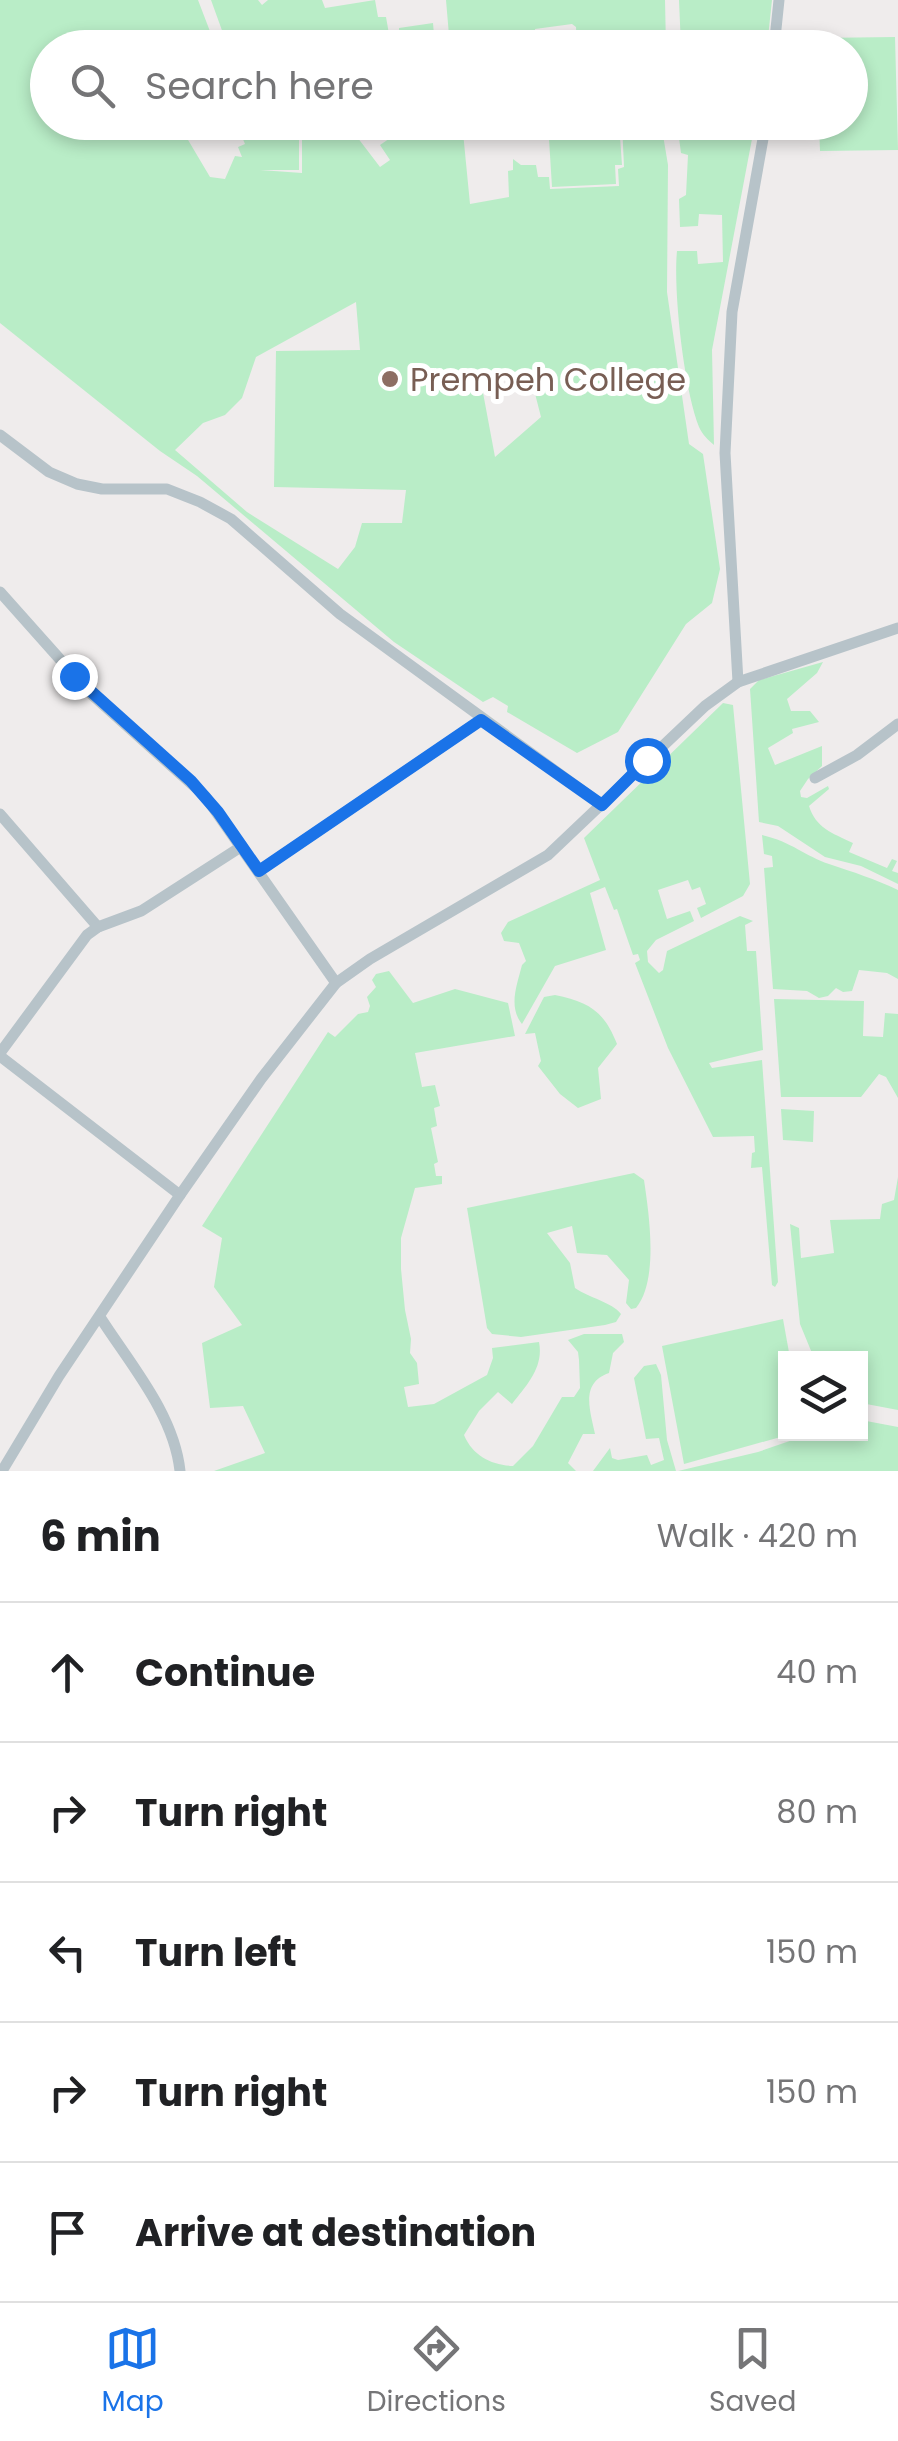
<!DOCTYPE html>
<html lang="en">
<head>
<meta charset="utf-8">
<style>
	:root { --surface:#fff; --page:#f2f2f2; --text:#202124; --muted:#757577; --line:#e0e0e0; --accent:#1a73e8 }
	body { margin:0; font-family:Poppins,sans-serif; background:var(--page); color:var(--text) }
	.controls { position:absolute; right:30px; bottom:30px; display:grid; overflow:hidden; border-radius:0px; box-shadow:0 5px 15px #0003 }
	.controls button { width:90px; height:90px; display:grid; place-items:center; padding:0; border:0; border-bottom:2px solid var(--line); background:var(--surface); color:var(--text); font:50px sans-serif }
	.stop { position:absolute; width:30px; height:30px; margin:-22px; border:8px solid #1a73e8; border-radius:50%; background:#fff }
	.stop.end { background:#1a73e8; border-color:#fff; box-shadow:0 2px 10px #0008 }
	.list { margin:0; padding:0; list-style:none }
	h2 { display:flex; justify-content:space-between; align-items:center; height:130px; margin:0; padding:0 40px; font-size:42px }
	h2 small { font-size:32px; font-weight:400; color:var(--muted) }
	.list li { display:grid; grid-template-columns:65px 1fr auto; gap:30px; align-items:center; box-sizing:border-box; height:140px; padding:0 40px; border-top:2px solid var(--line) }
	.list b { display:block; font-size:38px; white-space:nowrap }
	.list em { font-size:32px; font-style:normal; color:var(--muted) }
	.icon { flex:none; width:55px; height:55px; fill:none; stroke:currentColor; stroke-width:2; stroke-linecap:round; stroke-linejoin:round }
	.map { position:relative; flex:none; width:898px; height:1471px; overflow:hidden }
	.search { position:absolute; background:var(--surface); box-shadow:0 5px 15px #0003; left:30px; right:30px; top:30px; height:110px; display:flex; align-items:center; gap:25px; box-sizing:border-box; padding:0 35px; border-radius:55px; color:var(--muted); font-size:38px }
	.sheet { height:830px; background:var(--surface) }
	nav { display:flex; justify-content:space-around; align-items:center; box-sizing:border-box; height:140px; border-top:2px solid var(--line); background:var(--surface); font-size:28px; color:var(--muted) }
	nav a { display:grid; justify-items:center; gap:5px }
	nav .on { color:var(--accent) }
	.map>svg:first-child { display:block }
</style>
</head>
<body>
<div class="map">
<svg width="898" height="1471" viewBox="0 0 898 1471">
	<rect width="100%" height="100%" fill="#efecec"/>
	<!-- green -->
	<g fill="#b9edc7" fill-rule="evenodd">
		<path d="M0 0H198L216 47 48 48V122L178 123 210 177 225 179 235 156 242 157 238 147 245 144 236 123H299V170H260L302 173V123H359L351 129 380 167 390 160 380 145 396 134 388 123 462 122 470 204 509 197 508 171 513 170V159L521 165H536L538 177H549L550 189 619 186 618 169 624 167 622 123H661L668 165 667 292 689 444 703 454 720 569 712 603 686 624 618 732 577 753 507 712 508 706 493 697 483 702 394 642 197 476 160 451 0 323ZM356 302 360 350 276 351 274 487 406 490 402 523H362L355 547 338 569 247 512 175 450 203 423 225 415 242 398 256 357ZM531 378 541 417 495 457 481 382Z"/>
		<polygon points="211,0 258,0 262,5 268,0 322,0 325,8 375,0 378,17 386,17 389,34 399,33 399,28 433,23 435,47 228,47"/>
		<polygon points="446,0 665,0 666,47 577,47 576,27 572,24 535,29 536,47 450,47"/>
		<polygon points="679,0 772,0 767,47 681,47"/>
		<polygon points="895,37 898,150 820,151 819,123 850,122 850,48 817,47 817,38"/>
		<polygon points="548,123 619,123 622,165 615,165 616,184 552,187"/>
		<path d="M677 123H755L712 350 714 445C708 440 702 434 699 427 684 390 673 291 677 251H697L698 264 723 262 722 215 699 214 698 226 680 227 679 199 686 195 688 155 681 153Z"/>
		<path d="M823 662 817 673 787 699 791 711H810L819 722 792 729 793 733 768 748 775 765 822 746V766L808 779 800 791 801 797 807 798 828 786 829 789 809 806C816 828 832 833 853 843L849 852 887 868 892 859 897 861 892 871 898 873V884L861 866 825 857 778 826 759 822 750 689 759 680Z"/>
		<path d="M723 703 733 705 750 884 743 896 701 918 697 908 706 904 700 887 692 890 688 880 658 890 667 919 690 911 694 921 656 940 647 951 648 962 659 973 663 970 667 951 740 916 753 921 745 925 747 951H756L763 1050 709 1063 712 1068 762 1060 778 1282 775 1287 772 1285 762 1167 751 1168 752 1153 755 1152 754 1136 713 1137 668 1048 635 963 640 960 638 954 633 955 617 909 614 910 605 887 590 893 606 950 555 966 522 1024C508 1007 517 985 522 965L526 961 519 943 504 941 501 933 508 922 600 880 584 838Z"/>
		<path d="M762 835C792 842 805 856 829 864 853 872 875 879 898 890V979L887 973 859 970 852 991 843 992 836 988 828 996 819 998 807 991 773 989 764 868 773 867 772 856 764 854Z"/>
		<path d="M389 971 413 1003 455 989 508 1003 515 1036 415 1053 422 1087 435 1085 440 1106 434 1108 437 1126 431 1128 438 1162 434 1164 436 1176H442V1184L415 1188 401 1238V1269L405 1310 411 1339 410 1353 417 1363 419 1384 404 1387 408 1407 434 1404 487 1375 493 1358 492 1348 539 1342C544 1367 527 1385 512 1404L498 1392 479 1411 464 1435C473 1456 491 1465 513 1466L533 1446 562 1397H574L580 1388 579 1360 578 1352 568 1340 584 1334H622L624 1342 613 1353 609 1373C580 1383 590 1410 595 1434H583L568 1463 576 1471H214L265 1453 243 1406 210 1408 202 1343 242 1325 214 1287 222 1238 202 1226 328 1032 335 1037 358 1014 368 1012 370 1006 367 997 376 987 372 980 376 974Z"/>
		<path d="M555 995C589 1002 604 1011 617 1044L598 1068 601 1099 578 1108 560 1094 538 1066 541 1061 535 1033 525 1034 544 997Z"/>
		<polygon points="774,999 864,1001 863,1036 883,1037 885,1013 898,1014 898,1098 886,1077 879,1074 861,1097 781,1097"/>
		<polygon points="781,1109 814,1111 813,1142 783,1140"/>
		<path d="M634 1173 644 1180C649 1214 659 1280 636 1308L631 1309 626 1303 629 1280 607 1255 577 1253 572 1226 547 1233 570 1263 575 1288C589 1298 612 1302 621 1314L616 1322 605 1325 521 1337 492 1334 487 1328 467 1208Z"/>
		<polygon points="898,1177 898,1410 861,1403 860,1358 814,1358 800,1324 790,1224 799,1228 801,1258 834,1253 830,1220 880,1219 882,1204 894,1200"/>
		<polygon points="783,1319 790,1358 786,1358 786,1434 791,1434 684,1464 662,1346"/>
		<polygon points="656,1364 661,1375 667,1440 676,1471 593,1471 610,1448 612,1458 618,1460 647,1455 651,1465 664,1460 659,1438 646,1439 634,1378 644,1366"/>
		<polygon points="861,1420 898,1427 898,1471 678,1471 758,1452 810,1434 860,1434"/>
	</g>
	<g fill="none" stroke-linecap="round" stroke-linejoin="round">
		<!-- street -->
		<g stroke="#b7c3c9" stroke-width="11">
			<polyline points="774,48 779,0"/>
			<polyline points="0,435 49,472 77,484 102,489 167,489 200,502 231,519 340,614 602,805"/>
			<polyline points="0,592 90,693 205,796 336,983"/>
			<polyline points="738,682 725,453 732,312 766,122"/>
			<polyline points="815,778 857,755 898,724"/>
			<polyline points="0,814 98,927"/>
			<polyline points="259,871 481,720"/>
			<polyline points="0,1053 87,935 98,927 141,911 242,846"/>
			<polyline points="0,1056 180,1195"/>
			<path d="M100 1317C130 1364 174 1414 180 1471"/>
			<polyline points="2,1471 59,1376 180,1195 261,1079 336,983 370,959 548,855 705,706 738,682 898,628"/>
		</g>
	</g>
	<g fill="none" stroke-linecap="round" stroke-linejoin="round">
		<!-- route -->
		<polyline stroke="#1a73e8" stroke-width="12" points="74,676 191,781 218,812 259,871 481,720 602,805 647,760"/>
	</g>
	<!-- markers -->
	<circle fill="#8d6e63" stroke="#fff" stroke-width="4" cx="390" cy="379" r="10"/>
	<g text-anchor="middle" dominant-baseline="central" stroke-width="10" stroke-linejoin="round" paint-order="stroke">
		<!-- education labels -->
		<g font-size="32" fill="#785e54" stroke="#fff" text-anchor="start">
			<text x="410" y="379">Prempeh College</text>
		</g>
	</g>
</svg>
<div class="controls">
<button><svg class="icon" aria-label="layers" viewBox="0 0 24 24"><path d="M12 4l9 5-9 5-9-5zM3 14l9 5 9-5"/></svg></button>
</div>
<div class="stop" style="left:647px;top:760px"></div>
<div class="stop end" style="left:74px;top:676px"></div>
<div class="search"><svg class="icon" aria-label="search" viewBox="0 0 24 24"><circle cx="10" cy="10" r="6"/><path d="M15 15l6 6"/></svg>Search here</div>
</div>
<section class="sheet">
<h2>6 min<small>Walk · 420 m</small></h2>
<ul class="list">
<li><svg class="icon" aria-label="ahead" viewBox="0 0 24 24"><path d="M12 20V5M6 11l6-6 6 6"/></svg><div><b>Continue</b></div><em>40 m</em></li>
<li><svg class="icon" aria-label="right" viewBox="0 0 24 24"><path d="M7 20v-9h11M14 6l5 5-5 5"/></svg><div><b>Turn right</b></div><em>80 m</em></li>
<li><svg class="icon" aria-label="left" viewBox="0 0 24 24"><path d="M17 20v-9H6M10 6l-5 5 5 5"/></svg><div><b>Turn left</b></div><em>150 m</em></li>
<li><svg class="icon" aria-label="right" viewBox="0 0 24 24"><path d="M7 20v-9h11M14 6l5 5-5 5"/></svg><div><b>Turn right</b></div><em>150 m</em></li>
<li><svg class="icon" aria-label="arrive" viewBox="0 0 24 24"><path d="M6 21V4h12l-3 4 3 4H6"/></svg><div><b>Arrive at destination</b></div></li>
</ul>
</section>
<nav>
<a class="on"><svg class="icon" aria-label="map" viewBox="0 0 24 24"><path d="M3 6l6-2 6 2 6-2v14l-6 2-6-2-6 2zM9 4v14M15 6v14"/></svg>Map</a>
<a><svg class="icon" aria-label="directions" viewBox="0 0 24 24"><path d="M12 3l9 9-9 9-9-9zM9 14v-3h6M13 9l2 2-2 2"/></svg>Directions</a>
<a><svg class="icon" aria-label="saved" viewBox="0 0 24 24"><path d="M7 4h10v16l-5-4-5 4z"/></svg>Saved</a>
</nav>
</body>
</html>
